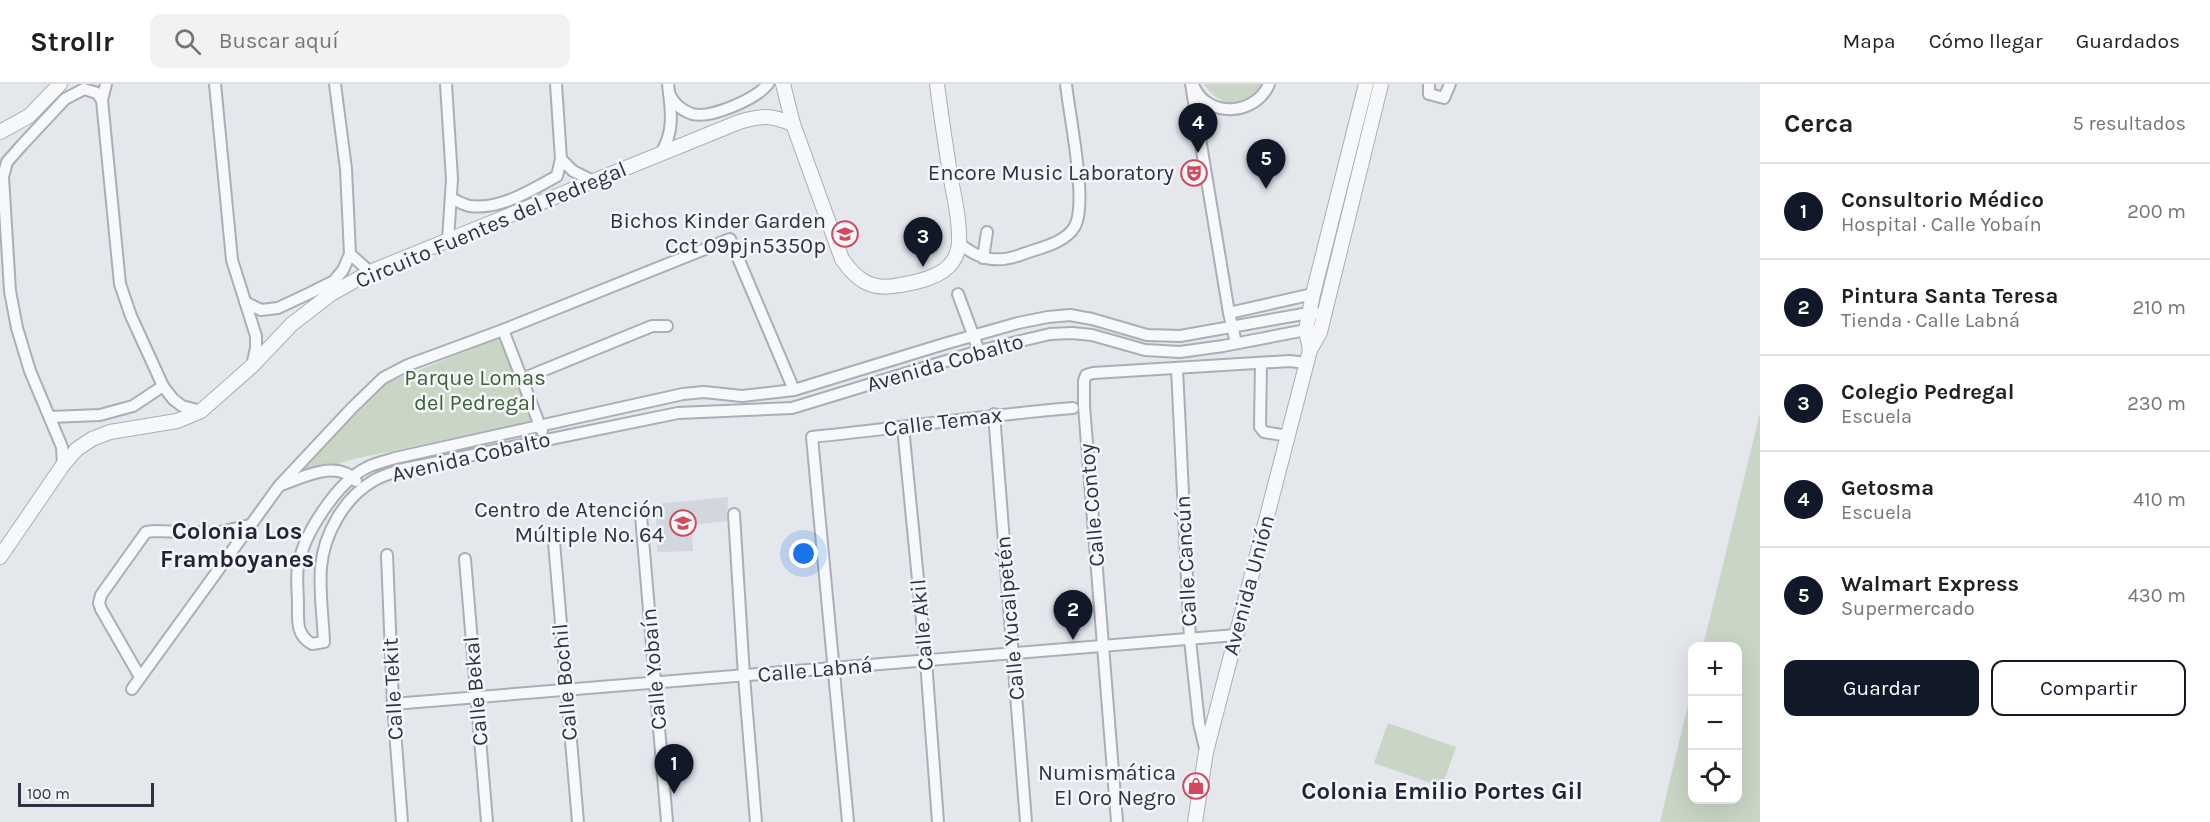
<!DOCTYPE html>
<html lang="es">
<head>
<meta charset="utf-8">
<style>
	:root { --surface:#fff; --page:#f2f2f2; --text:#202124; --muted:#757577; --line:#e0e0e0; --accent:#111827 }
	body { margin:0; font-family:Karla,sans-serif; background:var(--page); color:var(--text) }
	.controls { position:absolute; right:18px; bottom:18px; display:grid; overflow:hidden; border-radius:12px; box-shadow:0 6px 24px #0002 }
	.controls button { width:54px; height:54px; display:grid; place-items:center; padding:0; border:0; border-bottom:2px solid var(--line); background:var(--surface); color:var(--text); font:30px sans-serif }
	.scale { position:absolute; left:18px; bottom:15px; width:136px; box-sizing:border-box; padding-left:6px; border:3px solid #2b3445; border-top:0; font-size:16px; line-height:21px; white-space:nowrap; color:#2b3445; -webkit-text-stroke:4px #f4f6f9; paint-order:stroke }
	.you { position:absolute; left:804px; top:470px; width:21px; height:21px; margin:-15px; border:4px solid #fff; border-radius:50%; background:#1a73e8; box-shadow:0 0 0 9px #1a73e833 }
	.badge { display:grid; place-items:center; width:39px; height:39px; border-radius:50%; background:var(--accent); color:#fff; font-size:20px; font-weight:700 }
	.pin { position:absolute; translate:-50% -50px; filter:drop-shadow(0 2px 3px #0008) }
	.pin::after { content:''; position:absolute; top:32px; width:21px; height:18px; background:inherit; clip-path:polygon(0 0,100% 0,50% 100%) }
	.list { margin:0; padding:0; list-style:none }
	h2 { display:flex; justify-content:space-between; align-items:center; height:78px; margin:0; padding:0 24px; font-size:26px }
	h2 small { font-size:20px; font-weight:400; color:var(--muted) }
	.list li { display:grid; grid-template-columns:39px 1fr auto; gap:18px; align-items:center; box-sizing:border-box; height:96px; padding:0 24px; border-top:2px solid var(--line) }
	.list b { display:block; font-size:22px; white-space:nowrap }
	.list p { margin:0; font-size:20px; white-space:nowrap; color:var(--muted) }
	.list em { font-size:20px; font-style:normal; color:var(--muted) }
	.actions { display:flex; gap:12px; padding:18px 24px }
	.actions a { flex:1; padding:14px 0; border:2px solid var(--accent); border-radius:12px; text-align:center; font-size:21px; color:var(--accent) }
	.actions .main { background:var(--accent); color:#fff }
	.icon { flex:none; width:33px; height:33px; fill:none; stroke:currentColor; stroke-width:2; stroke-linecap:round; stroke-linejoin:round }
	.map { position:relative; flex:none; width:1760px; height:738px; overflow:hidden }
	header { display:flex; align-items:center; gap:36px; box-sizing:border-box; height:84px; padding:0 30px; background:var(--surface); border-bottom:2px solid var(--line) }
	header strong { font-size:28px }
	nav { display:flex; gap:33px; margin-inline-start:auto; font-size:21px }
	.search { width:420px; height:54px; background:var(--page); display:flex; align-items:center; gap:15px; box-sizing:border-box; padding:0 21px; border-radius:12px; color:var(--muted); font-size:22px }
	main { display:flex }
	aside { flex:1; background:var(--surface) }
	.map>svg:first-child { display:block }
</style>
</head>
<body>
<header>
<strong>Strollr</strong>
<div class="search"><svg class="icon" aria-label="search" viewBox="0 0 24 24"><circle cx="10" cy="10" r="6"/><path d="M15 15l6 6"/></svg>Buscar aquí</div>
<nav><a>Mapa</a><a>Cómo llegar</a><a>Guardados</a></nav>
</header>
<main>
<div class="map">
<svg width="1760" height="738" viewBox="0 0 1760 738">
	<rect width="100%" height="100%" fill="#e4e7ec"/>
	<!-- built -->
	<polygon fill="#d2d6de" points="728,413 727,437 692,441 693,467 657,468 656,420"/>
	<!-- green -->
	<g fill="#c9d6c5">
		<path d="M1204 0H1264C1260 5 1256 13 1251 16 1233 26 1214 16 1204 0Z"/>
		<polygon points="501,253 532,337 354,375 291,394 389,298"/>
		<polygon points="1760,329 1760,738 1660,738 1692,604 1692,716 1738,716 1738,562 1703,562"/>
		<polygon points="1388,639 1456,663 1442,703 1374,679"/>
	</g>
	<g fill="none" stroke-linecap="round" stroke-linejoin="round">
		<!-- minor casing -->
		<g stroke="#a9aeb7" stroke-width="14">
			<g id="minor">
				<polyline points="106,0 102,16 120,200 131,232 163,302 173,315 182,322 201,327"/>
				<polyline points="215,0 232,176 256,252 256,264 252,282"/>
				<polyline points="446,0 452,95 448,156"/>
				<polyline points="556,0 561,75 573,87 593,97"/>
				<polyline points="1191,0 1229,229 1236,259"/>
				<polyline points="1429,0 1429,10 1444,14 1450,0"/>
				<path d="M1194 3C1209 35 1256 31 1269 0"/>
				<path d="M669 9C673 19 681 26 692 30 711 35 756 15 768 0"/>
				<path d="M661 69C675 47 671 25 668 0"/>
				<polyline points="0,90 3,93 10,207 17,244 30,287 62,363 63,381"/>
				<polyline points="3,93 7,78 22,61 65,15 84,5 97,9 102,16"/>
				<path d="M452 115C458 117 464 121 470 122 501 126 531 106 557 92L561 75"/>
				<path d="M959 159C979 176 997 180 1023 170 1039 164 1066 159 1075 142 1088 118 1069 30 1066 0"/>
				<polyline points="350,170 370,188"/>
				<polyline points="983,174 987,148"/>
				<polyline points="958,210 979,267"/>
				<polyline points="245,218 261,226 278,224 310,209 334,197 343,186 350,170 346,85 335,0"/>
				<polyline points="1229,229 1313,210"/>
				<polyline points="503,246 542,347"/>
				<path d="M1313 247 1306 246 1223 262 1180 268 1145 266 1092 251 1072 249 1050 250 979 267 792 324 678 329 399 386C390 390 381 392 373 397 344 414 324 450 321 483 319 507 323 533 324 558L312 560C296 551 298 537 298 520 298 508 296 494 298 483 303 450 338 397 368 383 376 379 386 377 395 374L683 310 704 308 742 312 794 306 944 260 1018 239 1048 233 1070 231 1092 235 1147 251 1180 252 1309 229 1323 230"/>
				<polyline points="1261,279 1260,343 1264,348 1288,352"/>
				<polyline points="1177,284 1190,556 1199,639 1206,668"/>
				<polyline points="522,295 652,242 667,242"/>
				<polyline points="994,330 1026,738"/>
				<polyline points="50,333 100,331 133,322 163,302"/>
				<polyline points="903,343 926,577 938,738"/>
				<path d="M281 401C304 393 337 375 356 397"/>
				<polyline points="734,430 744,592 756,738"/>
				<polyline points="641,432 667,738"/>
				<polyline points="554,458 578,738"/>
				<polyline points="387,471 393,620 402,738"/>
				<polyline points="465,475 487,738"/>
				<polyline points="140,593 101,525 99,519 101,511 146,448 154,447 216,449 250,441"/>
				<polyline points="132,605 279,402 352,324 383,294 408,281 503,246 730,155 794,306"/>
				<polyline points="393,620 1236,551"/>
				<path d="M848 738 812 353C899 344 986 331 1073 324"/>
				<polyline points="1117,738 1084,322 1084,297 1086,291 1093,289 1290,277 1306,279"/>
			</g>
		</g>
		<!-- tertiary casing -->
		<g stroke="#a9aeb7" stroke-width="16">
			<g id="tertiary">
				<path d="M783 0 793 40 842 175C857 197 872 207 900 201 917 198 943 193 953 177 957 172 958 166 959 160 960 139 955 116 951 96 946 64 941 32 937 0"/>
				<polyline points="0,48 29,32 60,0"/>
				<polyline points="1310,266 1306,246 1313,210 1366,0"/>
				<path d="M0 473 63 381 77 365 92 355 110 348 177 337 201 327 252 282 292 240 331 210 370 188 739 38C763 31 770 31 793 40"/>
				<polyline points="1195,738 1206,668 1310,266 1320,248 1381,0"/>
			</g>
		</g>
		<!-- minor -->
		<use href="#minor" stroke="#f7f8fa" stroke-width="10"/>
		<!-- tertiary -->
		<use href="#tertiary" stroke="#f7f8fa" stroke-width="14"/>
	</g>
	<!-- icons -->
	<defs>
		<g id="theatre-ring" transform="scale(1.35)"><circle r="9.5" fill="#f4f6f9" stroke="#d1495b" stroke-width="1.5"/><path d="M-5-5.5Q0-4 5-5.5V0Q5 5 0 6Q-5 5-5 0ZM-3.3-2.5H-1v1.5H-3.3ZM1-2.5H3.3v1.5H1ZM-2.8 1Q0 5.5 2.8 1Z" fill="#d1495b"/></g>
		<g id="school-ring" transform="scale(1.35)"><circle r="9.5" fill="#f4f6f9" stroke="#d1495b" stroke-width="1.5"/><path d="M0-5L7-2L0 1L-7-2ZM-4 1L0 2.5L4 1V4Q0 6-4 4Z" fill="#d1495b"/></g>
		<g id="shop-ring" transform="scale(1.35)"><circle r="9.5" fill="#f4f6f9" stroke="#d1495b" stroke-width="1.5"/><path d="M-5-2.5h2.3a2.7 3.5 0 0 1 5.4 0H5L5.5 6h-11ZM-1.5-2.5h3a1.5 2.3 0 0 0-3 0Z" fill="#d1495b"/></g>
	</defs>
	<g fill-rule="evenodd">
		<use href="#theatre-ring" x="1194" y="89"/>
		<use href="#school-ring" x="845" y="150"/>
		<use href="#school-ring" x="683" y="439"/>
		<use href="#shop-ring" x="1196" y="702"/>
	</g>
	<g text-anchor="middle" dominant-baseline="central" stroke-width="5" stroke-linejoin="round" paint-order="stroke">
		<!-- poi labels -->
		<g font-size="22" fill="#2b3445" stroke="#f4f6f9" text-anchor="end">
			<text x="1174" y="89">Encore Music Laboratory</text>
			<text x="826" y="137">Bichos Kinder Garden<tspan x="826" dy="25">Cct 09pjn5350p</tspan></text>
			<text x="664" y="426">Centro de Atención<tspan x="664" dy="25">Múltiple No. 64</tspan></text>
			<text x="1176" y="689">Numismática<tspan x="1176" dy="25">El Oro Negro</tspan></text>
		</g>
		<!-- street labels -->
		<g font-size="22" fill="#2b3445" stroke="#f4f6f9">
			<text transform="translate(491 141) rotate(-23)">Circuito Fuentes del Pedregal</text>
			<text transform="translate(945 279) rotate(-16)">Avenida Cobalto</text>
			<text transform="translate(943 338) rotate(-7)">Calle Temax</text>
			<text transform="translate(471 373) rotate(-13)">Avenida Cobalto</text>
			<text transform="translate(1092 421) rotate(-95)">Calle Contoy</text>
			<text transform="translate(1186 477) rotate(-93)">Calle Cancún</text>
			<text transform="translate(1249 501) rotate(-75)">Avenida Unión</text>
			<text transform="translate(1010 534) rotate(-95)">Calle Yucalpetén</text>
			<text transform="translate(922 541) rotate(-95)">Calle Akil</text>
			<text transform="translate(654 585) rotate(-95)">Calle Yobaín</text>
			<text transform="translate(815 586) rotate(-5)">Calle Labná</text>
			<text transform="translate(565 598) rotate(-95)">Calle Bochil</text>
			<text transform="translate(393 605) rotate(-93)">Calle Tekit</text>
			<text transform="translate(476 607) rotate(-95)">Calle Bekal</text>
		</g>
		<!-- park labels -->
		<g font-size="22" fill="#3f6138" stroke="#f4f6f9">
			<text x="475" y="294">Parque Lomas<tspan x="475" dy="25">del Pedregal</tspan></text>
		</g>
		<!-- neighbourhood labels -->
		<g font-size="24" font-weight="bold" fill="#1d2536" stroke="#f4f6f9">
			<text x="237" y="447">Colonia Los<tspan x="237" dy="28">Framboyanes</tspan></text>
			<text x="1442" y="707">Colonia Emilio Portes Gil</text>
		</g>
	</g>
</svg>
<div class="controls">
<button>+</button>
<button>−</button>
<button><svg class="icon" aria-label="locate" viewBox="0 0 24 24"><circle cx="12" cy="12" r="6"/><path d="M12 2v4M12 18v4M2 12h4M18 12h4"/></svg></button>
</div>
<div class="scale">100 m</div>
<div class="you"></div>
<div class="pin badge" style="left:674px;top:710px">1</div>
<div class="pin badge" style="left:1073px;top:556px">2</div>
<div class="pin badge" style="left:923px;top:183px">3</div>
<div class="pin badge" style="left:1198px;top:69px">4</div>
<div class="pin badge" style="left:1266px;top:105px">5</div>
</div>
<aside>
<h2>Cerca<small>5 resultados</small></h2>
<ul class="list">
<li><span class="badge">1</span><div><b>Consultorio Médico</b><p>Hospital · Calle Yobaín</p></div><em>200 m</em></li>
<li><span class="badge">2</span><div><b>Pintura Santa Teresa</b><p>Tienda · Calle Labná</p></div><em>210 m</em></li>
<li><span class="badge">3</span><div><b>Colegio Pedregal</b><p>Escuela</p></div><em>230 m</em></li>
<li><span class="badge">4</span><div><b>Getosma</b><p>Escuela</p></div><em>410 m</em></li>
<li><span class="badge">5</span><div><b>Walmart Express</b><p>Supermercado</p></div><em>430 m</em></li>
</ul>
<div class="actions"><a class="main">Guardar</a><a>Compartir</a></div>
</aside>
</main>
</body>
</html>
